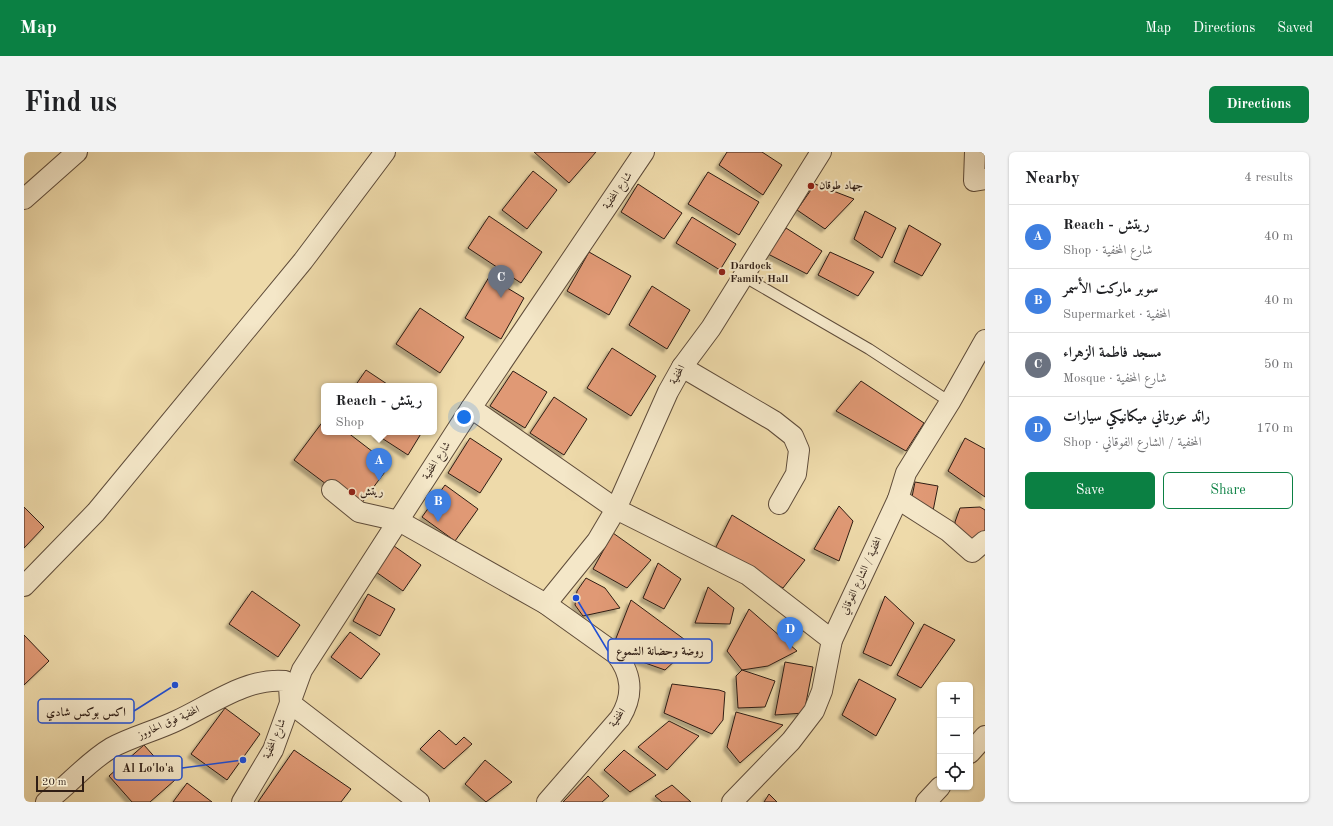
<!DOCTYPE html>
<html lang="en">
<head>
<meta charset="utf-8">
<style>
	:root { --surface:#fff; --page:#f2f2f2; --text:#202124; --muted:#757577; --line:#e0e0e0; --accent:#0b8043 }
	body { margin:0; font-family:"Old Standard TT",Amiri,serif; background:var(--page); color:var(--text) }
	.controls { position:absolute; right:12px; bottom:12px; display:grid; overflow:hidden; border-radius:6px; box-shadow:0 1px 3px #0004 }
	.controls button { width:36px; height:36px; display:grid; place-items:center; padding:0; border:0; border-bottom:1px solid var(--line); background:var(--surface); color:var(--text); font:20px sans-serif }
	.scale { position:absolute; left:12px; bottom:10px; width:48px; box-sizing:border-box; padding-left:4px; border:2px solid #2f1d14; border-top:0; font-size:11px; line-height:14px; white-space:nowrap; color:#2f1d14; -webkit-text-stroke:3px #f4e7c8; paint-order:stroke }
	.you { position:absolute; left:440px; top:265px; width:14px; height:14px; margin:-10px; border:3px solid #fff; border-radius:50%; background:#1a73e8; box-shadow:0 0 0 6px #1a73e833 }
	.badge { display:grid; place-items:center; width:26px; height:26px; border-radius:50%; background:var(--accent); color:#fff; font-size:13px; font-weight:700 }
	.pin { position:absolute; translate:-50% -33px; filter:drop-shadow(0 1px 2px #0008) }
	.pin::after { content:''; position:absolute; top:21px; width:14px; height:12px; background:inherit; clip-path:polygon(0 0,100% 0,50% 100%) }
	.popup { position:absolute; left:297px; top:231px; width:116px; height:52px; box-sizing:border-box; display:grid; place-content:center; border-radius:6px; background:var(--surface); filter:drop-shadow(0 1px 3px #0005); font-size:13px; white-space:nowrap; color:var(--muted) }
	.popup b { font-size:15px; color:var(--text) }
	.popup::after { content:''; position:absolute; left:50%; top:100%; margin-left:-8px; border:8px solid transparent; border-top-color:var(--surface) }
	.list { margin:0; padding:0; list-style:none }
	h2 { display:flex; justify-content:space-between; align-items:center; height:52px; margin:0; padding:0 16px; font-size:17px }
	h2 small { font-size:13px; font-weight:400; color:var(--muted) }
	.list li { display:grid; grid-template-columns:26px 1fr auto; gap:12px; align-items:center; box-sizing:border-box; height:64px; padding:0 16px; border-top:1px solid var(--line) }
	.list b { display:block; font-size:15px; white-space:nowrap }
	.list p { margin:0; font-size:13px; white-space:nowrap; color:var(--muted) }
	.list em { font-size:13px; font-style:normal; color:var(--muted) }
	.actions { display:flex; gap:8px; padding:12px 16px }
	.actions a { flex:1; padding:9px 0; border:1px solid var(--accent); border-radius:6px; text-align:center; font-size:14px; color:var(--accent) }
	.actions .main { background:var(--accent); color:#fff }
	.icon { flex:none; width:22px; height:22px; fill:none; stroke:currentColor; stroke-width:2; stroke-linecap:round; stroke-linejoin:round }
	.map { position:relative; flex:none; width:961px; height:650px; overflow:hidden; border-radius:6px }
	header { display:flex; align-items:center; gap:24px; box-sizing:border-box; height:56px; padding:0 20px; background:var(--accent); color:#fff }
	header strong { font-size:19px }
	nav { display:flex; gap:22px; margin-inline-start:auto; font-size:14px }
	.intro { display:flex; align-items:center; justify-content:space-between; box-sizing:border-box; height:96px; padding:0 24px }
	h1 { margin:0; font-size:28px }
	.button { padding:10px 18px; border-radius:6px; background:var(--accent); color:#fff; font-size:14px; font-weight:700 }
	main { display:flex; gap:24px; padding:0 24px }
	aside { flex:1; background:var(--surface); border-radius:6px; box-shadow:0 1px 3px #0004 }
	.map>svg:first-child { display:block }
</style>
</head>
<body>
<header>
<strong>Map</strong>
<nav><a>Map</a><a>Directions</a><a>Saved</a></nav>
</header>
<div class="intro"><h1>Find us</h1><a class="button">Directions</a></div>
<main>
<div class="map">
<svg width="961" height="650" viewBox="0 0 961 650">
	<defs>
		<filter id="shadow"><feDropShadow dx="-3.5" dy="3.5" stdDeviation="1" flood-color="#0004"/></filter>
	</defs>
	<rect width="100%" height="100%" fill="#eedaaa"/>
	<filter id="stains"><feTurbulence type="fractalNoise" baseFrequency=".005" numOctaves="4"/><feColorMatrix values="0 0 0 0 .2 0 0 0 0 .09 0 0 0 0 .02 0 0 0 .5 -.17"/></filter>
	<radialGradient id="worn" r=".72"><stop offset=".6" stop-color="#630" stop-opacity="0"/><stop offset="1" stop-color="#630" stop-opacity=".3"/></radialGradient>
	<!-- building -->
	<g fill="#e09974" stroke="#2f1d14" filter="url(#shadow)">
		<polygon points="510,0 572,0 545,31"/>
		<polygon points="703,0 738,0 758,13 739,43 695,13"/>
		<polygon points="509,19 533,38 503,77 478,58"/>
		<polygon points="684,20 735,50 715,83 664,52"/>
		<polygon points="614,32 658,61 640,87 597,60"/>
		<polygon points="791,32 830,47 801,77 773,58"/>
		<polygon points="841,59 872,76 858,106 830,87"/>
		<polygon points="465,64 518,100 497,131 444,96"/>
		<polygon points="668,65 712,92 696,118 652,91"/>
		<polygon points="885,73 917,92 898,124 870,110"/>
		<polygon points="762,76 798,99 783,122 744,102"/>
		<polygon points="565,100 607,124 585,163 543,139"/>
		<polygon points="806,100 850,120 834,144 794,123"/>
		<polygon points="465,125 500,146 477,187 441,166"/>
		<polygon points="628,134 666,158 643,197 605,173"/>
		<polygon points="396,156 440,185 416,221 372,192"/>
		<polygon points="588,196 632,224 607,264 563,236"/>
		<polygon points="342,218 366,234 331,234"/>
		<polygon points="489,219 523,240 501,276 466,254"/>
		<polygon points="837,229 900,271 882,299 812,259"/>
		<polygon points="530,245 563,267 540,303 506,281"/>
		<polygon points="300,268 300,280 323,280 366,313 334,356 270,308"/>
		<polygon points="355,280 398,280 384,303 353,283"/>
		<polygon points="446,286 478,307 456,341 424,321"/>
		<polygon points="941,286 961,297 961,345 924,319"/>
		<polygon points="891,330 914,334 907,369 886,355"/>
		<polygon points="421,333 454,357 431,389 398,365"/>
		<polygon points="815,354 829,369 815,409 790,397"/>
		<polygon points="0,355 20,375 0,396"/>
		<polygon points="956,355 961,358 961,398 933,387 931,370 936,356"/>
		<polygon points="708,363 781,408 759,436 691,397"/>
		<polygon points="589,381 627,408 603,436 569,417"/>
		<polygon points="370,394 397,413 379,439 352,420"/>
		<polygon points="634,411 657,427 640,457 619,446"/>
		<polygon points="562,426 581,436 596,456 559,464 551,453 553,439"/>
		<polygon points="684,435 710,456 706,472 671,471"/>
		<polygon points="228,439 276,473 254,505 205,472"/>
		<polygon points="344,442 371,457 356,484 329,469"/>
		<polygon points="861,444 890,471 867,514 839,501"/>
		<polygon points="607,448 668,493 641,518 587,499"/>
		<polygon points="725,457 773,499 744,514 718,518 703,499"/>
		<polygon points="900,472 931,488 897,536 873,523"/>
		<polygon points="326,480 356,502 337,527 307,505"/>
		<polygon points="0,483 25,509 0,533"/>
		<polygon points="761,510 789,515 780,561 751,563"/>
		<polygon points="718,518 751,529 741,555 714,556 712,524"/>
		<polygon points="835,527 872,547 852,584 818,563"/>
		<polygon points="648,532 695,538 701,540 699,568 688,582 640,561"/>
		<polygon points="201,556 236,582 203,628 167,602"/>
		<polygon points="712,560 759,573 716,611 703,595"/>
		<polygon points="645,569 675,584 643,618 614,595"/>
		<polygon points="415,578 432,593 440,585 448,592 420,617 396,597"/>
		<polygon points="120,593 151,628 126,650 108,650 85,624"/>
		<polygon points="270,598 327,637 317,650 234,650"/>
		<polygon points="600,598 632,623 606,640 580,618"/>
		<polygon points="461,608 488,630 462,650 441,632"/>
		<polygon points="564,624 585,644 578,650 539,650"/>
		<polygon points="163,631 188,650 149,650"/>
		<polygon points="648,633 667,650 638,650 631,644"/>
		<polygon points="745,642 753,650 740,650"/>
	</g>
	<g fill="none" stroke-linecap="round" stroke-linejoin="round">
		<!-- service casing -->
		<g stroke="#5f4c3a" stroke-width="12">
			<polyline id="service" points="719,124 845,197 926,250"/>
		</g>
		<!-- minor casing -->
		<g stroke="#5f4c3a" stroke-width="22">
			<g id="minor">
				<polyline points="951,0 950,29 961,27"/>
				<polyline points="0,47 53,0"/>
				<polyline points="658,215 750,269 769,284 775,298 772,322 755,352"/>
				<polyline points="447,256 592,357 724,423 808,488"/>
				<path d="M308 338 335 360 375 369 522 452 592 502C608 522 610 543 596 566L523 650"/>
				<polyline points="874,347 924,379 948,400 961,389"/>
				<polyline points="0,434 72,360 279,109 361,0"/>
				<polyline points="522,452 573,389 592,357 644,240 658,215 687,176 797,0"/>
				<polyline points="946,601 961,584"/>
				<path d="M22 650C45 633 62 611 87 596 107 585 131 579 152 569 185 554 223 525 261 529L265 534 266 551 395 650"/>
				<polyline points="218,650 249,598 278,518 447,256 620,0"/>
				<polyline points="708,650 767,589 790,559 798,539 808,488 874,347 882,321 926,250 961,188"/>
				<polyline points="902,650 916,635"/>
			</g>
		</g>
		<!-- service -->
		<use href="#service" stroke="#f4e7c8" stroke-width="10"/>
		<!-- minor -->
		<use href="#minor" stroke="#f4e7c8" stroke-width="20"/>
	</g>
	<!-- markers -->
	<g fill="#8f2418" stroke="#f4e7c8" stroke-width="1.5">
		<circle cx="787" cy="34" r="4"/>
		<circle cx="698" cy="120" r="4"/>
		<circle cx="328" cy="340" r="4"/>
	</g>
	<g text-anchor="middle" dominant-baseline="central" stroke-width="4" stroke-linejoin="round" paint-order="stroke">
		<!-- poi labels -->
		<g font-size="11" font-weight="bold" fill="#2f1d14" stroke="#f4e7c8" text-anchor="start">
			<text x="795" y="34">جهاد طوقان</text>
			<text x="706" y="114">Dardock<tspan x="706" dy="13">Family Hall</tspan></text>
			<text x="336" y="340">ريتش</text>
		</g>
		<!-- street labels -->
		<g font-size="11" fill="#2f1d14" stroke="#f4e7c8">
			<text transform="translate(594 39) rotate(-55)">شارع المخفية</text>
			<text transform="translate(654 223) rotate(-60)">المخفية</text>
			<text transform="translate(413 309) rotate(-57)">شارع المخفية</text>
			<text transform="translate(838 424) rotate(-65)">المخفية / الشارع الفوقاني</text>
			<text transform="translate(594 566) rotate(-54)">المخفية</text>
			<text transform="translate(145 571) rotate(-24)">المخفية فوق الحاووز</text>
			<text transform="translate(251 587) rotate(-67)">شارع المخفية</text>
		</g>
	</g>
	<!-- callouts -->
	<path fill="none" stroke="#1d4ed8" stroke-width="1.5" d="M552 446L584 499M151 533L110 559M219 608L158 616"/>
	<g fill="#1d4ed8" stroke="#f4e7c8" stroke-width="1.5">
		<circle cx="552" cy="446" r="4"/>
		<circle cx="151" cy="533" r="4"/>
		<circle cx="219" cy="608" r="4"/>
	</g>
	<g fill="#f4e7c8" stroke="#1d4ed8" stroke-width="1.5">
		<rect x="584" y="487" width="104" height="24" rx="4"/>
		<rect x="14" y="547" width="96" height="24" rx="4"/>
		<rect x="90" y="604" width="68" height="24" rx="4"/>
	</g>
	<g font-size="12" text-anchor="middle" font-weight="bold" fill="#2f1d14">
		<text x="636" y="503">روضة وحضانة الشموع</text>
		<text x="62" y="564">اكس بوكس شادي</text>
		<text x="124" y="620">Al Lo'lo'a</text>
	</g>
	<rect width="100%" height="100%" filter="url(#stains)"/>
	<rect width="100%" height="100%" fill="url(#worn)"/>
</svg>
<div class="controls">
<button>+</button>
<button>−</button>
<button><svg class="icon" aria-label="locate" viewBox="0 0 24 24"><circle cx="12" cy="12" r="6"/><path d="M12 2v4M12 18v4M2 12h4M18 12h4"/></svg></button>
</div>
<div class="scale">20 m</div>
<div class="you"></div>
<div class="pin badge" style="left:355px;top:329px;background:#3f7fe0">A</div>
<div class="popup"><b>Reach - ريتش</b>Shop</div>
<div class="pin badge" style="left:414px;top:370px;background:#3f7fe0">B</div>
<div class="pin badge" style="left:477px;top:146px;background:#6b7280">C</div>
<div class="pin badge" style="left:766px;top:498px;background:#3f7fe0">D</div>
</div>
<aside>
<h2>Nearby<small>4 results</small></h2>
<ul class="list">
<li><span class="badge" style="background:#3f7fe0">A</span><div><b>Reach - ريتش</b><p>Shop · شارع المخفية</p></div><em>40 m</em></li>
<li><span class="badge" style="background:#3f7fe0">B</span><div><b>سوبر ماركت الأسمر</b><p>Supermarket · المخفية</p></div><em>40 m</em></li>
<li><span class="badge" style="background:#6b7280">C</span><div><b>مسجد فاطمة الزهراء</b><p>Mosque · شارع المخفية</p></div><em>50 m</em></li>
<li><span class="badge" style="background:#3f7fe0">D</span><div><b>رائد عورتاني ميكانيكي سيارات</b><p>Shop · المخفية / الشارع الفوقاني</p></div><em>170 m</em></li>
</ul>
<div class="actions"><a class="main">Save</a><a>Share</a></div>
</aside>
</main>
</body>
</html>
